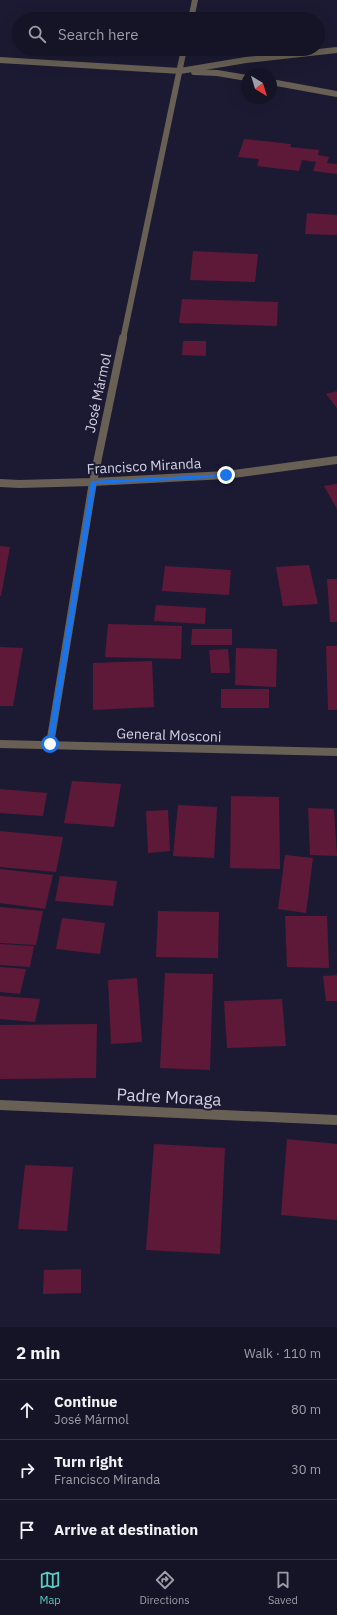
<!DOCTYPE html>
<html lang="en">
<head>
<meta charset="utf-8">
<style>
	:root { --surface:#151426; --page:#222132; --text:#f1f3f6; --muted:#9d9ea7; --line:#343343; --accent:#57cec2 }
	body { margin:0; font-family:"IBM Plex Sans",sans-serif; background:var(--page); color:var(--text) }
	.compass { position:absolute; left:241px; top:68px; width:36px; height:36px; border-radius:50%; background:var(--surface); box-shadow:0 4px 16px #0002; rotate:142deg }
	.stop { position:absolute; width:12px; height:12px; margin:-9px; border:3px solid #1a73e8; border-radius:50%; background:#fff }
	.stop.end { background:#1a73e8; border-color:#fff; box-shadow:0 1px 4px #0008 }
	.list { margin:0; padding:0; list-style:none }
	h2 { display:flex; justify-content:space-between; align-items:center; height:52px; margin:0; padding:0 16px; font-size:17px }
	h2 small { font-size:13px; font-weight:400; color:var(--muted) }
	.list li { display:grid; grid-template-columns:26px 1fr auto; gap:12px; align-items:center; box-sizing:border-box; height:60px; padding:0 16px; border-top:1px solid var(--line) }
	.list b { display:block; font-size:15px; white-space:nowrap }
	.list p { margin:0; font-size:13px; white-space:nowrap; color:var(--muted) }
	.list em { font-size:13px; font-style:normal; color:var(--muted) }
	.icon { flex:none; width:22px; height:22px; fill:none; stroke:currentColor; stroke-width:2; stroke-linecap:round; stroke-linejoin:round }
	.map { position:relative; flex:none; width:337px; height:1327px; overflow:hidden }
	.search { position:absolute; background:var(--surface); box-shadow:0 4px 16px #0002; left:12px; right:12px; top:12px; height:44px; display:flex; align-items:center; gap:10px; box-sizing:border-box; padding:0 14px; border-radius:22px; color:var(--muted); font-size:15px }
	.sheet { height:232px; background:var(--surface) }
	nav { display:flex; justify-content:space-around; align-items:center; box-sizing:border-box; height:56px; border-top:1px solid var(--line); background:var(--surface); font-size:11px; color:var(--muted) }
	nav a { display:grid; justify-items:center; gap:2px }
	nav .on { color:var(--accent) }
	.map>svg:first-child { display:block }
</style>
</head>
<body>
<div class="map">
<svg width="337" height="1327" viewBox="0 0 337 1327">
	<rect width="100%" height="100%" fill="#1c1a32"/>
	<!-- building -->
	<g fill="#5e1938">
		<polygon points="244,139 291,144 290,147 319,150 318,155 329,157 327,163 337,164 337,174 313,171 316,162 302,160 299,171 257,166 259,159 238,157"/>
		<polygon points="307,213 337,215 337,235 305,234"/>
		<polygon points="193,251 258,254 255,282 190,280"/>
		<polygon points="182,299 278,302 277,326 179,323"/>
		<polygon points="183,341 206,341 206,356 182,355"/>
		<polygon points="337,391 337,408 326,394"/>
		<polygon points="337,484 337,509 324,486"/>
		<polygon points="0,546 10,547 1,596 0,596"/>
		<polygon points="309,565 318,604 283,606 276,567"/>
		<polygon points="165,566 231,570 229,595 162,591"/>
		<polygon points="327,579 337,579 337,622 330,622"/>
		<polygon points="156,605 206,608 205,624 154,621"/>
		<polygon points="108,624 182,626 181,659 105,657"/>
		<polygon points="192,629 232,629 232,645 191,645"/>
		<polygon points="326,646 337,646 337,710 328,710"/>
		<polygon points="0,647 23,648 13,706 0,706"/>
		<polygon points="236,648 277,649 276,687 235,685"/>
		<polygon points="228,649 230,673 211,673 209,650"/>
		<polygon points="152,661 154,707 93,710 93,663"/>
		<rect x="221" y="689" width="48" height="19"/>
		<polygon points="72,781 121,784 114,827 64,823"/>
		<polygon points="0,789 47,793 43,816 0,813"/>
		<polygon points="231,796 279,797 280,869 230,868"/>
		<polygon points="178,805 217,807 214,858 173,856"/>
		<polygon points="308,808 334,809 337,856 310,855"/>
		<polygon points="168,810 170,851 148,853 146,811"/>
		<polygon points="0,831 63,837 56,872 0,867"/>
		<polygon points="285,855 313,858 306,913 278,909"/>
		<polygon points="0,869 53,875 45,909 0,903"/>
		<polygon points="60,876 117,881 113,906 55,901"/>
		<polygon points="0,907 43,911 36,945 0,943"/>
		<polygon points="158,911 219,912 218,958 156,957"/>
		<polygon points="285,916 327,916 329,968 287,967"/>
		<polygon points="62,918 105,923 100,954 56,949"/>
		<polygon points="0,944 34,946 30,967 0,965"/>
		<polygon points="0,967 26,969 20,994 0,992"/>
		<polygon points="165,973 213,974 210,1070 160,1068"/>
		<polygon points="337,975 337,1001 326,1001 323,976"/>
		<polygon points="137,978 142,1042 111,1044 108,980"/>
		<polygon points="0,996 40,999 35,1022 0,1019"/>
		<polygon points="282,999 286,1046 227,1048 224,1001"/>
		<polygon points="97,1024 96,1078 0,1079 0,1025"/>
		<polygon points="287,1139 337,1144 337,1220 281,1215"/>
		<polygon points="154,1144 225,1148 220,1254 146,1250"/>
		<polygon points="25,1165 73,1167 67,1231 18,1229"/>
		<polygon points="81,1269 81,1293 43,1294 44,1270"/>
	</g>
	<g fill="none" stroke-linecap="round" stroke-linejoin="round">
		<!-- minor-far2 -->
		<g stroke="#686054" stroke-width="6">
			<polyline points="191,19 195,0"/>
			<polyline points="0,60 180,71 246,60 337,50"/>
			<polyline points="194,72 217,73 247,78"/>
			<polyline points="271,82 337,94"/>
			<polyline points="123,339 184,49"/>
		</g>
		<!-- minor-far1 -->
		<g stroke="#686054" stroke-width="8">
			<polyline points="0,483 19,484 93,482 226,475 337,460"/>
			<polyline points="50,744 93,482 123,338"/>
		</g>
		<!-- minor -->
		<polyline stroke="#686054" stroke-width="10" points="0,1105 337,1120"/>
		<!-- tertiary -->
		<polyline stroke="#686054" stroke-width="8" points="0,744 337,752"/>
	</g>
	<!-- route -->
	<polygon fill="#1a73e8" points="226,474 229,475 228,477 96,484 53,744 52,746 48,746 47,744 91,481"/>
	<g text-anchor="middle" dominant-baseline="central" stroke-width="4" stroke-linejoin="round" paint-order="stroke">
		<!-- street labels -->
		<g font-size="14" fill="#d4d3e5" stroke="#1c1a32">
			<text transform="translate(98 393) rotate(-78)">José Mármol</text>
			<text transform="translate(144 466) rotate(-3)">Francisco Miranda</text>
			<text transform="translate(169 735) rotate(2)">General Mosconi</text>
		</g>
		<!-- near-street labels -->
		<g font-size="17" fill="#d4d3e5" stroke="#1c1a32">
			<text transform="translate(169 1097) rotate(3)">Padre Moraga</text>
		</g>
	</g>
</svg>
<svg class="compass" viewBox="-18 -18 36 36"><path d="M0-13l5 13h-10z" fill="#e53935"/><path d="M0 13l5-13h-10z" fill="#9d9ea7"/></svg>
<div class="stop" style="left:50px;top:744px"></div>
<div class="stop end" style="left:226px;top:475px"></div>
<div class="search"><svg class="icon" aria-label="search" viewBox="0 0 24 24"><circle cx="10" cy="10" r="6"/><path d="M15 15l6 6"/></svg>Search here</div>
</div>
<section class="sheet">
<h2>2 min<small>Walk · 110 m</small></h2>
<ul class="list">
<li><svg class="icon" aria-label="ahead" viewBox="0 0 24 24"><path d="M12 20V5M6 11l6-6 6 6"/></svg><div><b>Continue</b><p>José Mármol</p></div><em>80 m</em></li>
<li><svg class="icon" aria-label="right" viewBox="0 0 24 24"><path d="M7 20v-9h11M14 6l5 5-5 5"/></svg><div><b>Turn right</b><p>Francisco Miranda</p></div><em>30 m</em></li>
<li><svg class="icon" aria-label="arrive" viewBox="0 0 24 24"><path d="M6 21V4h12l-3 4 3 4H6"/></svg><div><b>Arrive at destination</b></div></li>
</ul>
</section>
<nav>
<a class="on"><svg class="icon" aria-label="map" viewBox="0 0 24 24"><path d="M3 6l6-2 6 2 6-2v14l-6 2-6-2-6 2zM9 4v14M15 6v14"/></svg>Map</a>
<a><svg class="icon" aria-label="directions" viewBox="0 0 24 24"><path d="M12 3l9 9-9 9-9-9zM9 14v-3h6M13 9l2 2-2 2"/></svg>Directions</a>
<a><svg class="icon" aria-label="saved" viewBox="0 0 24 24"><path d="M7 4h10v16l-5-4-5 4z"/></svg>Saved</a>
</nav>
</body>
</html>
